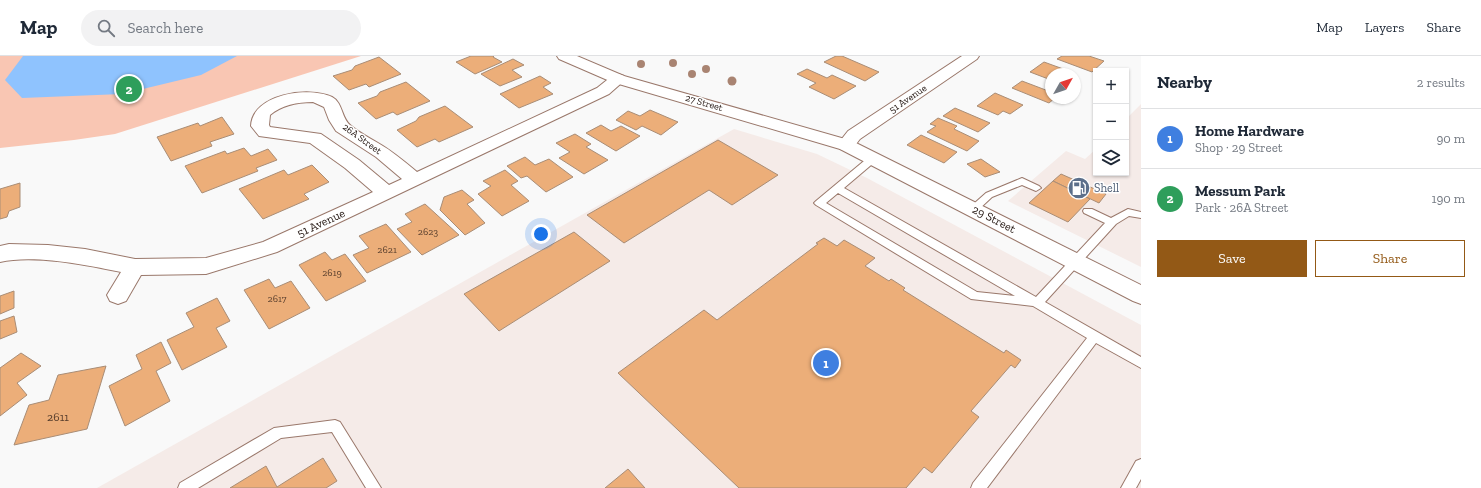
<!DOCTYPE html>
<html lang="en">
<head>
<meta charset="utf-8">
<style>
	:root { --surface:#fff; --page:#f2f2f3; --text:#1f2937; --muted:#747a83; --line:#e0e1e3; --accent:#935916 }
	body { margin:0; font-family:"Zilla Slab",serif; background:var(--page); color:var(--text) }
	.controls { position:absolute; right:12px; top:12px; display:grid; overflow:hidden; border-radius:0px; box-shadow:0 1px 3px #0004 }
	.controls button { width:36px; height:36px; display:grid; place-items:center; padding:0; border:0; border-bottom:1px solid var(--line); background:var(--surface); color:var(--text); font:20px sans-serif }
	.compass { position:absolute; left:1045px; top:12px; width:36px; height:36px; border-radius:50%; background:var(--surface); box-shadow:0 1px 3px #0004; rotate:50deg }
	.you { position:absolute; left:541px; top:178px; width:14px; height:14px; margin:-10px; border:3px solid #fff; border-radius:50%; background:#1a73e8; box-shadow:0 0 0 6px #1a73e833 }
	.badge { display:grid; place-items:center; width:26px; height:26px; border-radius:50%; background:var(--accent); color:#fff; font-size:13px; font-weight:700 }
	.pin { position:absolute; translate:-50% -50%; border:2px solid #fff; box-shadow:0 1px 4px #0006 }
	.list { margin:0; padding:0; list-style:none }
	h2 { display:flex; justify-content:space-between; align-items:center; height:52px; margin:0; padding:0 16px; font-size:17px }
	h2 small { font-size:13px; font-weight:400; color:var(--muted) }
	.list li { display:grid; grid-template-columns:26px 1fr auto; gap:12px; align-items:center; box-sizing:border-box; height:60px; padding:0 16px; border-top:1px solid var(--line) }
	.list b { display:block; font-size:15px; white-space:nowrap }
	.list p { margin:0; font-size:13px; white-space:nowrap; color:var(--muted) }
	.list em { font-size:13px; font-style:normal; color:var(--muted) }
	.actions { display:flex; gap:8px; padding:12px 16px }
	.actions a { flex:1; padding:9px 0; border:1px solid var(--accent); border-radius:0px; text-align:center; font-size:14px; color:var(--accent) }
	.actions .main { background:var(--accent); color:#fff }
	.icon { flex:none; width:22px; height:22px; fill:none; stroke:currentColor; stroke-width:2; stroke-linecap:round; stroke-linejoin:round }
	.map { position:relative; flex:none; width:1141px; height:432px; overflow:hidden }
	header { display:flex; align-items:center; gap:24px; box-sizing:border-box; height:56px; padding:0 20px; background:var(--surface); border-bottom:1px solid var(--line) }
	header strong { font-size:19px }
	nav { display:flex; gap:22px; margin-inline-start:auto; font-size:14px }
	.search { width:280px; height:36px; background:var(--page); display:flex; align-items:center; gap:10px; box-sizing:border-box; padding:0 14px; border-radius:22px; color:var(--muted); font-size:15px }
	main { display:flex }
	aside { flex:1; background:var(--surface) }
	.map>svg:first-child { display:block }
</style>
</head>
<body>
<header>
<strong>Map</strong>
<div class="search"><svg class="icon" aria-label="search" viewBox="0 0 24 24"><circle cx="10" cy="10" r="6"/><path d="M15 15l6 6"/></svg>Search here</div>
<nav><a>Map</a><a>Layers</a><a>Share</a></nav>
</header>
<main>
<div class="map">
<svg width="1141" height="432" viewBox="0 0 1141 432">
	<rect width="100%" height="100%" fill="#f9f9f9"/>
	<!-- built -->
	<g fill="#f5ebe8">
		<polygon points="1141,48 1141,211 1008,145 1066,95 1085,103 1096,93 1096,117 1126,117 1126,63"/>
		<polygon points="734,73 817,98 867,122 1141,269 1141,432 97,432"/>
	</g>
	<!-- green -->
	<polygon fill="#f9c6b3" points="0,0 361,0 115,78 74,84 0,92"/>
	<!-- water -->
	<polygon fill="#8fc3fe" points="23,0 237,0 201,19 122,38 22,42 5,24"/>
	<!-- building -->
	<g fill="#ecae79" stroke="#a98d76">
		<polygon points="471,0 494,0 493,1 502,6 475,18 456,6"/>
		<polygon points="836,0 842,0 879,16 865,25 824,6"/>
		<polygon points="1062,0 1089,0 1104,5 1092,16 1057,3"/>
		<polygon points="379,1 401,18 369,31 366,28 349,34 333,20 352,14 355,10"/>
		<polygon points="513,3 524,9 512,14 522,21 500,30 481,18"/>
		<polygon points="1044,6 1066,14 1060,18 1051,18 1051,24 1030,16"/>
		<polygon points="807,13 827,22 832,19 856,30 834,43 809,31 816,27 797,18"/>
		<polygon points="540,20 551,27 543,31 553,38 519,52 500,38"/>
		<polygon points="1022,25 1051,36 1051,42 1055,42 1049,47 1012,32"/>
		<polygon points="406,26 430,45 397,59 393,56 376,63 358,47 377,40 380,36"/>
		<polygon points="995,37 1023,49 1010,58 1003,55 998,59 977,50"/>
		<polygon points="445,50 473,71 439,86 435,83 417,91 397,74 416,65 419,61"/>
		<polygon points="955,52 990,67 978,76 943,60"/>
		<polygon points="650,54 678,66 661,79 642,70 636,74 616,64 628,55 640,60"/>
		<polygon points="222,61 234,78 210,86 212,90 171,105 157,81 198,67 200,70"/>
		<polygon points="938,62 957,70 954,73 979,85 967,95 927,76 936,70 930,68"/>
		<polygon points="601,69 611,75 621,70 640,80 616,95 586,77"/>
		<polygon points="575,78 591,88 586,91 608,104 584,118 559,102 570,96 556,87"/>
		<polygon points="921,79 957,96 944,107 907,89"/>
		<polygon points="718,84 778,119 732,149 709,134 624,187 587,159"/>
		<polygon points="244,92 251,100 268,93 277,104 256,112 258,115 202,137 185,110 225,95 227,98"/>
		<polygon points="525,101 535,109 549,103 573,121 546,136 527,120 521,122 507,110"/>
		<polygon points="981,103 1000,116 985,121 967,108"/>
		<polygon points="312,109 329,126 304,138 309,143 263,163 239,133 284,114 288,119"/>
		<polygon points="505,114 518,125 511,129 529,145 502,160 478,138 491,130 483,125"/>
		<polygon points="1061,118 1106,138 1099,147 1053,125"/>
		<polygon points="1053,125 1090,143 1068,166 1029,147"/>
		<polygon points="20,127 20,151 9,155 7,161 0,163 0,133"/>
		<polygon points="462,134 474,144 467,148 485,167 465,179 440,154 444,141"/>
		<polygon points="425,148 459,179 422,199 397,173 412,166 405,158"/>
		<polygon points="386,168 411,196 367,217 353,199 369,192 359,180"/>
		<polygon points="574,176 610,205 499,275 464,238"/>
		<polygon points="824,182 837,190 844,184 875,202 865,210 889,225 891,223 905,232 903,234 1004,297 1006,294 1021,304 1015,312 1011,309 971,355 979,361 932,417 924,411 906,432 739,432 618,317 704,254 717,264 818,188 816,187"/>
		<polygon points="325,196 332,204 345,198 366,225 326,245 299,209"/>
		<polygon points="269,223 275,232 291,225 310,252 269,273 244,234"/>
		<polygon points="14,235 14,252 0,258 0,240"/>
		<polygon points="217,242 230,265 216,272 227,291 182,314 167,284 194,271 186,257"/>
		<polygon points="14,260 17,276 0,283 0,265"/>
		<polygon points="161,286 171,307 156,315 170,345 125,370 109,330 142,313 136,299"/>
		<polygon points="21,297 41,310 17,327 27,339 0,360 0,312"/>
		<polygon points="106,310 87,373 14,389 29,349 49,344 58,319"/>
		<polygon points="323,402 337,425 326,432 230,432 266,410 277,431"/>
		<polygon points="628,413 645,432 605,432"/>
	</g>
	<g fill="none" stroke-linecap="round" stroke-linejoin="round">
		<!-- lane casing -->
		<g stroke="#9a786b" stroke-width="2">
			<g id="lane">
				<path d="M874 99 877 100 879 102 877 104 844 132 1036 241 1105 167 1084 157 1083 155 1084 153H1092L1111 162 1128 153 1141 156V162L1129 160 1116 168 1045 246 1141 301V312L1096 287 987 432H971L973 427 1087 282 1033 250 971 243 816 149 814 147 816 145 864 105ZM838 137 1015 240 977 236 826 147Z"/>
				<polygon points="1022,122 1039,130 1041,132 1036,135 1022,129 992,141 977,155 969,155 968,153 986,137"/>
				<polygon points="335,364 340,366 381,432 366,432 332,376 281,382 198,432 178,432 180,427 274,372"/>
				<polygon points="1141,403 1141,423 1136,432 1121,432 1136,405"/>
			</g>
		</g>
		<!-- street casing -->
		<g stroke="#9a786b" stroke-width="2">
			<g id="street">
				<path d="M962 0H979L977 3 860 83C854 91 851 95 840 93L837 89 848 75Z"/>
				<path d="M618 18 624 20 626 23 609 38 277 196 206 218 141 219 126 245 118 248 110 245 107 239 121 216C87 209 34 198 0 206V190L9 188 48 189 85 193 135 203 206 202 263 186 373 136 345 112 310 87 259 80 251 70C252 38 309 30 332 41 343 47 341 61 350 69 358 76 368 81 378 87 392 95 404 105 417 116L597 32 612 20ZM313 46 324 51 329 64 336 75 376 101 402 123 389 129 359 104 321 78 270 71 269 69 270 59C282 49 297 46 313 46Z"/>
			</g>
		</g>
		<!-- secondary casing -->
		<g stroke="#9a786b" stroke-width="2">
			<polygon id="secondary" points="557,0 577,0 624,20 852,85 1141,229 1141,248 1133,245 840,93 612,26 559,3"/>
		</g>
		<!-- lane -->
		<use href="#lane" fill="#fff" fill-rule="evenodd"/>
		<!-- street -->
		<use href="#street" fill="#fff" fill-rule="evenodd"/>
		<!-- secondary -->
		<use href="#secondary" fill="#fff" fill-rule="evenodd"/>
	</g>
	<!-- trees -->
	<g fill="#a98472">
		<circle cx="673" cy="7" r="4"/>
		<circle cx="641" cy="8" r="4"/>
		<circle cx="706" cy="13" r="4"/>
		<circle cx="692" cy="18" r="4"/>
		<circle cx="732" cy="25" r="4.5"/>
	</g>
	<!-- icons -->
	<defs>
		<g id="fuel-disc" transform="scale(1.15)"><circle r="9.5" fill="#5c6f8a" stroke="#fff"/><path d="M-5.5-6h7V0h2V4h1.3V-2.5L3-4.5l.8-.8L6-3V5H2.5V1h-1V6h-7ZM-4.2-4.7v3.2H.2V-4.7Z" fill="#fff"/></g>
	</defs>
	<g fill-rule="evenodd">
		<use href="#fuel-disc" x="1079" y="132"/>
	</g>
	<g text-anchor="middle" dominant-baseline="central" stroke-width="3" stroke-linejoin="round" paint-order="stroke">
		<!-- far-street labels -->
		<g font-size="10" fill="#241712" stroke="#fff">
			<text transform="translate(908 43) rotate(-34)">51 Avenue</text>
			<text transform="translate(704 47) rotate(16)">27 Street</text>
			<text transform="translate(362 83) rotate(36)">26A Street</text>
		</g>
		<!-- number labels -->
		<g font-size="10" fill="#563d2c">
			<text x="428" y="176">2623</text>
			<text x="387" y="194">2621</text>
			<text x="332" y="217">2619</text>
			<text x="277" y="243">2617</text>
		</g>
		<!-- service labels -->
		<g font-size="12" fill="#4e5e75" stroke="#fff" text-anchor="start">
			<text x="1094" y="132">Shell</text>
		</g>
		<!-- street labels -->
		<g font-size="12" fill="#241712" stroke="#fff">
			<text transform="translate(994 163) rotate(27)">29 Street</text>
			<text transform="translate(321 167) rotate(-25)">51 Avenue</text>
		</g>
		<!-- near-number labels -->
		<g font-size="12" fill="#563d2c">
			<text x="58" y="361">2611</text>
		</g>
	</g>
</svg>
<div class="controls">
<button>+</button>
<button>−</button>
<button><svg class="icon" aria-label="layers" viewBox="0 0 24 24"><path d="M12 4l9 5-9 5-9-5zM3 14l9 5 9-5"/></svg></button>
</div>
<svg class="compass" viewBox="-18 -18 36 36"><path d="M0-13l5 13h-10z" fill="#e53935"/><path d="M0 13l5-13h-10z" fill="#747a83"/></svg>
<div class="you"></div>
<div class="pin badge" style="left:826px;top:307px;background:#3f7fe0">1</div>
<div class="pin badge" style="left:129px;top:33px;background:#2e9e5b">2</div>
</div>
<aside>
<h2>Nearby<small>2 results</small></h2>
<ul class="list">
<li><span class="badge" style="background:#3f7fe0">1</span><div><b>Home Hardware</b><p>Shop · 29 Street</p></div><em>90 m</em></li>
<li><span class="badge" style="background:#2e9e5b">2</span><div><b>Messum Park</b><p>Park · 26A Street</p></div><em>190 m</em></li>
</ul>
<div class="actions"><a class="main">Save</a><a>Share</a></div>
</aside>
</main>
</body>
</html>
